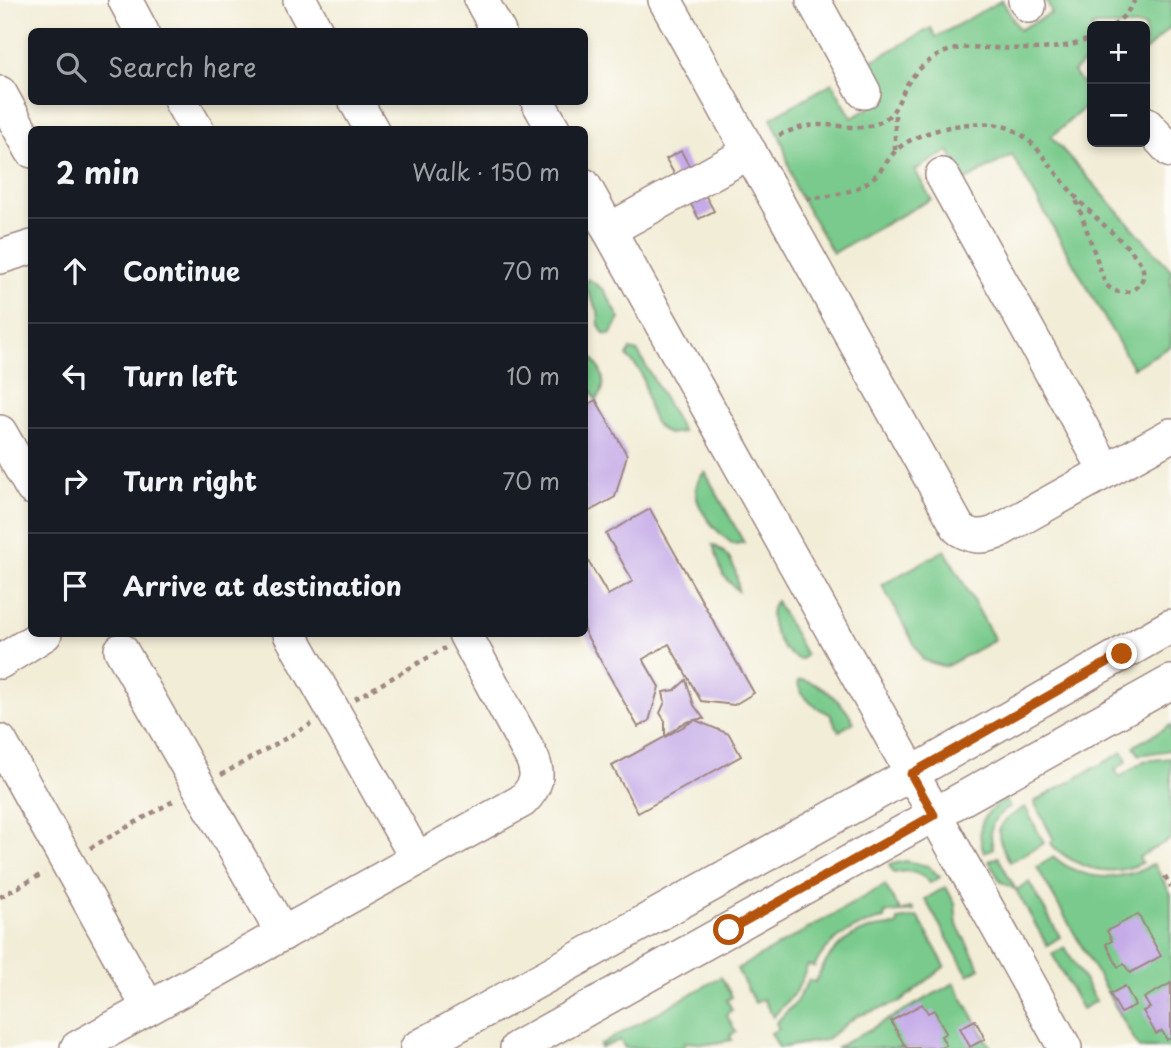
<!DOCTYPE html>
<html lang="en">
<head>
<meta charset="utf-8">
<style>
	:root { --surface:#171b24; --page:#242831; --text:#f1f3f6; --muted:#9ea1a6; --line:#363941 }
	body { margin:0; font-family:"Playpen Sans",sans-serif; background:var(--page); color:var(--text) }
	.controls { position:absolute; right:21px; top:21px; display:grid; overflow:hidden; border-radius:10px; box-shadow:0 4px 10px #0003 }
	.controls button { width:63px; height:63px; display:grid; place-items:center; padding:0; border:0; border-bottom:2px solid var(--line); background:var(--surface); color:var(--text); font:35px sans-serif }
	.stop { position:absolute; width:21px; height:21px; margin:-16px; border:5px solid #b45309; border-radius:50%; background:#fff }
	.stop.end { background:#b45309; border-color:#fff; box-shadow:0 2px 7px #0008 }
	.list { margin:0; padding:0; list-style:none }
	h2 { display:flex; justify-content:space-between; align-items:center; height:91px; margin:0; padding:0 28px; font-size:30px }
	h2 small { font-size:23px; font-weight:400; color:var(--muted) }
	.list li { display:grid; grid-template-columns:46px 1fr auto; gap:21px; align-items:center; box-sizing:border-box; height:105px; padding:0 28px; border-top:2px solid var(--line) }
	.list b { display:block; font-size:26px; white-space:nowrap }
	.list em { font-size:23px; font-style:normal; color:var(--muted) }
	.icon { flex:none; width:38px; height:38px; fill:none; stroke:currentColor; stroke-width:2; stroke-linecap:round; stroke-linejoin:round }
	.map { position:relative; flex:none; width:1171px; height:1048px; overflow:hidden }
	.search { position:absolute; background:var(--surface); box-shadow:0 4px 10px #0003; left:28px; top:28px; width:560px; height:77px; display:flex; align-items:center; gap:18px; box-sizing:border-box; padding:0 24px; border-radius:10px; color:var(--muted); font-size:26px }
	.panel { position:absolute; background:var(--surface); box-shadow:0 4px 10px #0003; left:28px; top:126px; width:560px; height:511px; border-radius:10px }
	.map>svg:first-child { display:block }
</style>
</head>
<body>
<div class="map">
<svg width="1171" height="1048" viewBox="0 0 1171 1048">
	<rect width="100%" height="100%" fill="#fdfcf7"/>
	<filter id="ink" filterUnits="userSpaceOnUse"><feTurbulence type="fractalNoise" baseFrequency=".0143" numOctaves="2"/><feDisplacementMap in="SourceGraphic" scale="14" xChannelSelector="R" yChannelSelector="G"/><feConvolveMatrix kernelMatrix="1 2 1 2 8 2 1 2 1" color-interpolation-filters="sRGB"/></filter>
	<filter id="wash" filterUnits="userSpaceOnUse"><feTurbulence type="fractalNoise" baseFrequency=".00686" numOctaves="4" result="noise"/><feDisplacementMap in="SourceGraphic" scale="28" xChannelSelector="R" yChannelSelector="G"/><feGaussianBlur stdDeviation="1.57" result="paint"/><feColorMatrix in="noise" values="0 0 0 0 0 0 0 0 0 0 0 0 0 0 0 0 0 1.4 0 .05"/><feComposite in="paint" operator="in"/></filter>
	<g filter="url(#wash)">
		<rect width="100%" height="100%" fill="#f2edd7"/>
		<!-- green -->
		<g fill="#79ca8c" stroke="#62745c" stroke-width="2">
			<polygon points="1002,0 1019,30 1052,13 1046,0 1171,0 1171,27 1145,51 1145,26 1092,26 1092,55 1073,72 1092,94 1092,101 1051,137 1171,270 1171,346 1133,368 1012,155 966,180 949,151 915,170 931,199 833,253 795,188 783,144 771,118 832,83 852,118 888,96 870,62 931,28 936,37"/>
			<polygon points="588,279 604,290 620,319 610,335 604,334 599,325 598,311 585,286"/>
			<path d="M584 349C598 362 612 384 596 400L585 379Z"/>
			<path d="M630 350 638 352 683 432 668 434C644 422 650 394 641 373 638 366 631 362 627 356Z"/>
			<path d="M705 472 744 543 733 544C714 530 680 495 705 472Z"/>
			<path d="M713 545C731 554 738 571 738 591L723 575Z"/>
			<polygon points="945,550 995,640 945,667 923,660 882,585"/>
			<path d="M776 601 806 655 802 659C784 660 761 617 776 601Z"/>
			<path d="M802 680C823 683 844 705 854 722L839 731 830 714C816 708 799 698 798 681Z"/>
			<polygon points="1171,725 1171,750 1139,755 1134,746"/>
			<path d="M1123 752 1127 761 1115 770 1120 777 1144 761 1171 758V839L1139 857 1142 863C1108 879 1075 868 1050 843L1054 840 1034 802Z"/>
			<path d="M1006 799 1010 807C992 817 988 828 993 848L984 853C975 826 982 813 1006 799Z"/>
			<path d="M1025 807 1044 843 1010 862C993 831 994 825 1025 807Z"/>
			<polygon points="998,857 1016,890 1029,882 1060,937 1047,945 1016,890 1000,881 989,861"/>
			<path d="M1054 857C1083 882 1121 882 1154 864L1171 894V1048H1139L1037 867Z"/>
			<path d="M905 861 928 866 940 877 930 883C920 872 908 869 894 873L889 865Z"/>
			<path d="M885 885 901 912 912 907 914 911 885 913 884 919C855 924 827 940 814 967L808 965 797 990 773 1017 763 999 755 1003 737 969Z"/>
			<polygon points="946,887 955,904 957,925 980,968 968,975 925,899"/>
			<path d="M918 917 945 966 900 1002 857 1016 825 1040 779 1048 771 1033 779 1029 776 1023 796 1002 809 980 815 982C832 945 854 926 897 926L898 920Z"/>
			<polygon points="1065,947 1096,1001 1082,1009 1052,954"/>
			<polygon points="721,977 732,997 727,1000 732,1010 726,1014 736,1032 730,1035 732,1040 709,1044 685,1042 684,1048 625,1048 620,1040 601,1048 600,1045"/>
			<polygon points="954,983 991,1048 836,1048"/>
		</g>
		<g id="blocks">
			<!-- building -->
			<g fill="#c5abe8">
				<polygon points="681,151 714,211 699,219 666,159"/>
				<polygon points="596,400 627,455 615,497 588,512 584,506 584,407"/>
				<polygon points="650,509 754,693 734,705 701,701 669,644 643,659 659,687 649,721 638,727 584,631 584,554 608,595 633,581 606,534"/>
				<polygon points="686,680 694,705 704,719 699,719 687,722 680,725 665,737 695,720 729,734 741,756 638,813 612,766 665,737 665,721 660,713 665,702 663,692 675,690"/>
				<polygon points="1138,914 1161,956 1130,973 1124,964 1118,967 1106,944 1112,941 1107,931"/>
				<polygon points="1171,983 1171,1038 1167,1040 1162,1031 1156,1034 1143,1011 1150,1008 1144,998"/>
				<polygon points="1125,986 1135,1005 1121,1013 1110,994"/>
				<polygon points="922,1004 928,1013 934,1010 946,1033 941,1036 946,1045 941,1048 906,1048 891,1021"/>
				<polygon points="975,1020 985,1039 970,1047 960,1028"/>
			</g>
		</g>
	</g>
	<g filter="url(#ink)">
		<use href="#blocks" fill-opacity="0" stroke="#9e8681" stroke-width="2"/>
		<g fill="none" stroke-linecap="round" stroke-linejoin="round">
			<!-- minor casing -->
			<g stroke="#9e8681" stroke-width="36">
				<g id="minor">
					<polyline points="125,0 142,32"/>
					<polyline points="300,0 317,32"/>
					<polyline points="481,0 499,32"/>
					<path d="M665 0 959 529C972 537 981 538 995 533L1171 435"/>
					<polyline points="813,0 864,92"/>
					<polyline points="1025,0 1029,6"/>
					<polyline points="0,93 32,151"/>
					<polyline points="181,102 197,130"/>
					<polyline points="356,102 372,130"/>
					<polyline points="538,102 554,130"/>
					<polyline points="1145,123 1171,151"/>
					<polyline points="942,175 1106,471"/>
					<polyline points="584,185 1065,1048"/>
					<polyline points="609,230 750,152"/>
					<polyline points="0,257 32,247"/>
					<polyline points="0,432 32,488"/>
					<polyline points="290,634 417,859"/>
					<polyline points="121,650 283,934"/>
					<polyline points="0,662 45,634"/>
					<polyline points="0,741 148,1007"/>
					<path d="M77 1048 522 801C536 787 540 776 532 758L465 634"/>
					<polyline points="417,1048 911,774 1171,626"/>
					<polyline points="517,1048 1171,682"/>
				</g>
			</g>
			<!-- path -->
			<g stroke="#9e8681" stroke-width="4.5" stroke-dasharray="5 5" stroke-linecap="butt">
				<polyline points="1113,26 1126,14 1135,0"/>
				<path d="M779 135C792 130 806 125 820 125 842 124 861 133 882 121 896 113 899 99 906 86 916 69 935 53 956 49 968 46 980 48 993 48 1028 49 1059 52 1092 38"/>
				<polyline points="895,150 895,110"/>
				<path d="M807 199C830 196 859 193 876 175 885 166 890 155 900 147 914 136 933 131 949 127 1026 112 1032 146 1074 195 1087 210 1102 223 1116 236 1132 252 1159 272 1132 291 1120 293 1113 293 1105 283L1075 196"/>
				<polyline points="355,699 445,648"/>
				<polyline points="221,775 311,724"/>
				<polyline points="90,848 177,799"/>
				<polyline points="1165,876 1171,887"/>
				<polyline points="0,897 44,873"/>
			</g>
			<!-- minor -->
			<use href="#minor" stroke="#fff" stroke-width="33"/>
		</g>
	</g>
	<g fill="none" stroke-linecap="round" stroke-linejoin="round" filter="url(#ink)">
		<!-- route -->
		<polyline stroke="#b45309" stroke-width="9" points="729,930 934,815 911,774 1122,654"/>
	</g>
</svg>
<div class="controls">
<button>+</button>
<button>−</button>
</div>
<div class="stop" style="left:729px;top:930px"></div>
<div class="stop end" style="left:1122px;top:654px"></div>
<div class="search"><svg class="icon" aria-label="search" viewBox="0 0 24 24"><circle cx="10" cy="10" r="6"/><path d="M15 15l6 6"/></svg>Search here</div>
<section class="panel">
<h2>2 min<small>Walk · 150 m</small></h2>
<ul class="list">
<li><svg class="icon" aria-label="ahead" viewBox="0 0 24 24"><path d="M12 20V5M6 11l6-6 6 6"/></svg><div><b>Continue</b></div><em>70 m</em></li>
<li><svg class="icon" aria-label="left" viewBox="0 0 24 24"><path d="M17 20v-9H6M10 6l-5 5 5 5"/></svg><div><b>Turn left</b></div><em>10 m</em></li>
<li><svg class="icon" aria-label="right" viewBox="0 0 24 24"><path d="M7 20v-9h11M14 6l5 5-5 5"/></svg><div><b>Turn right</b></div><em>70 m</em></li>
<li><svg class="icon" aria-label="arrive" viewBox="0 0 24 24"><path d="M6 21V4h12l-3 4 3 4H6"/></svg><div><b>Arrive at destination</b></div></li>
</ul>
</section>
</div>
</body>
</html>
